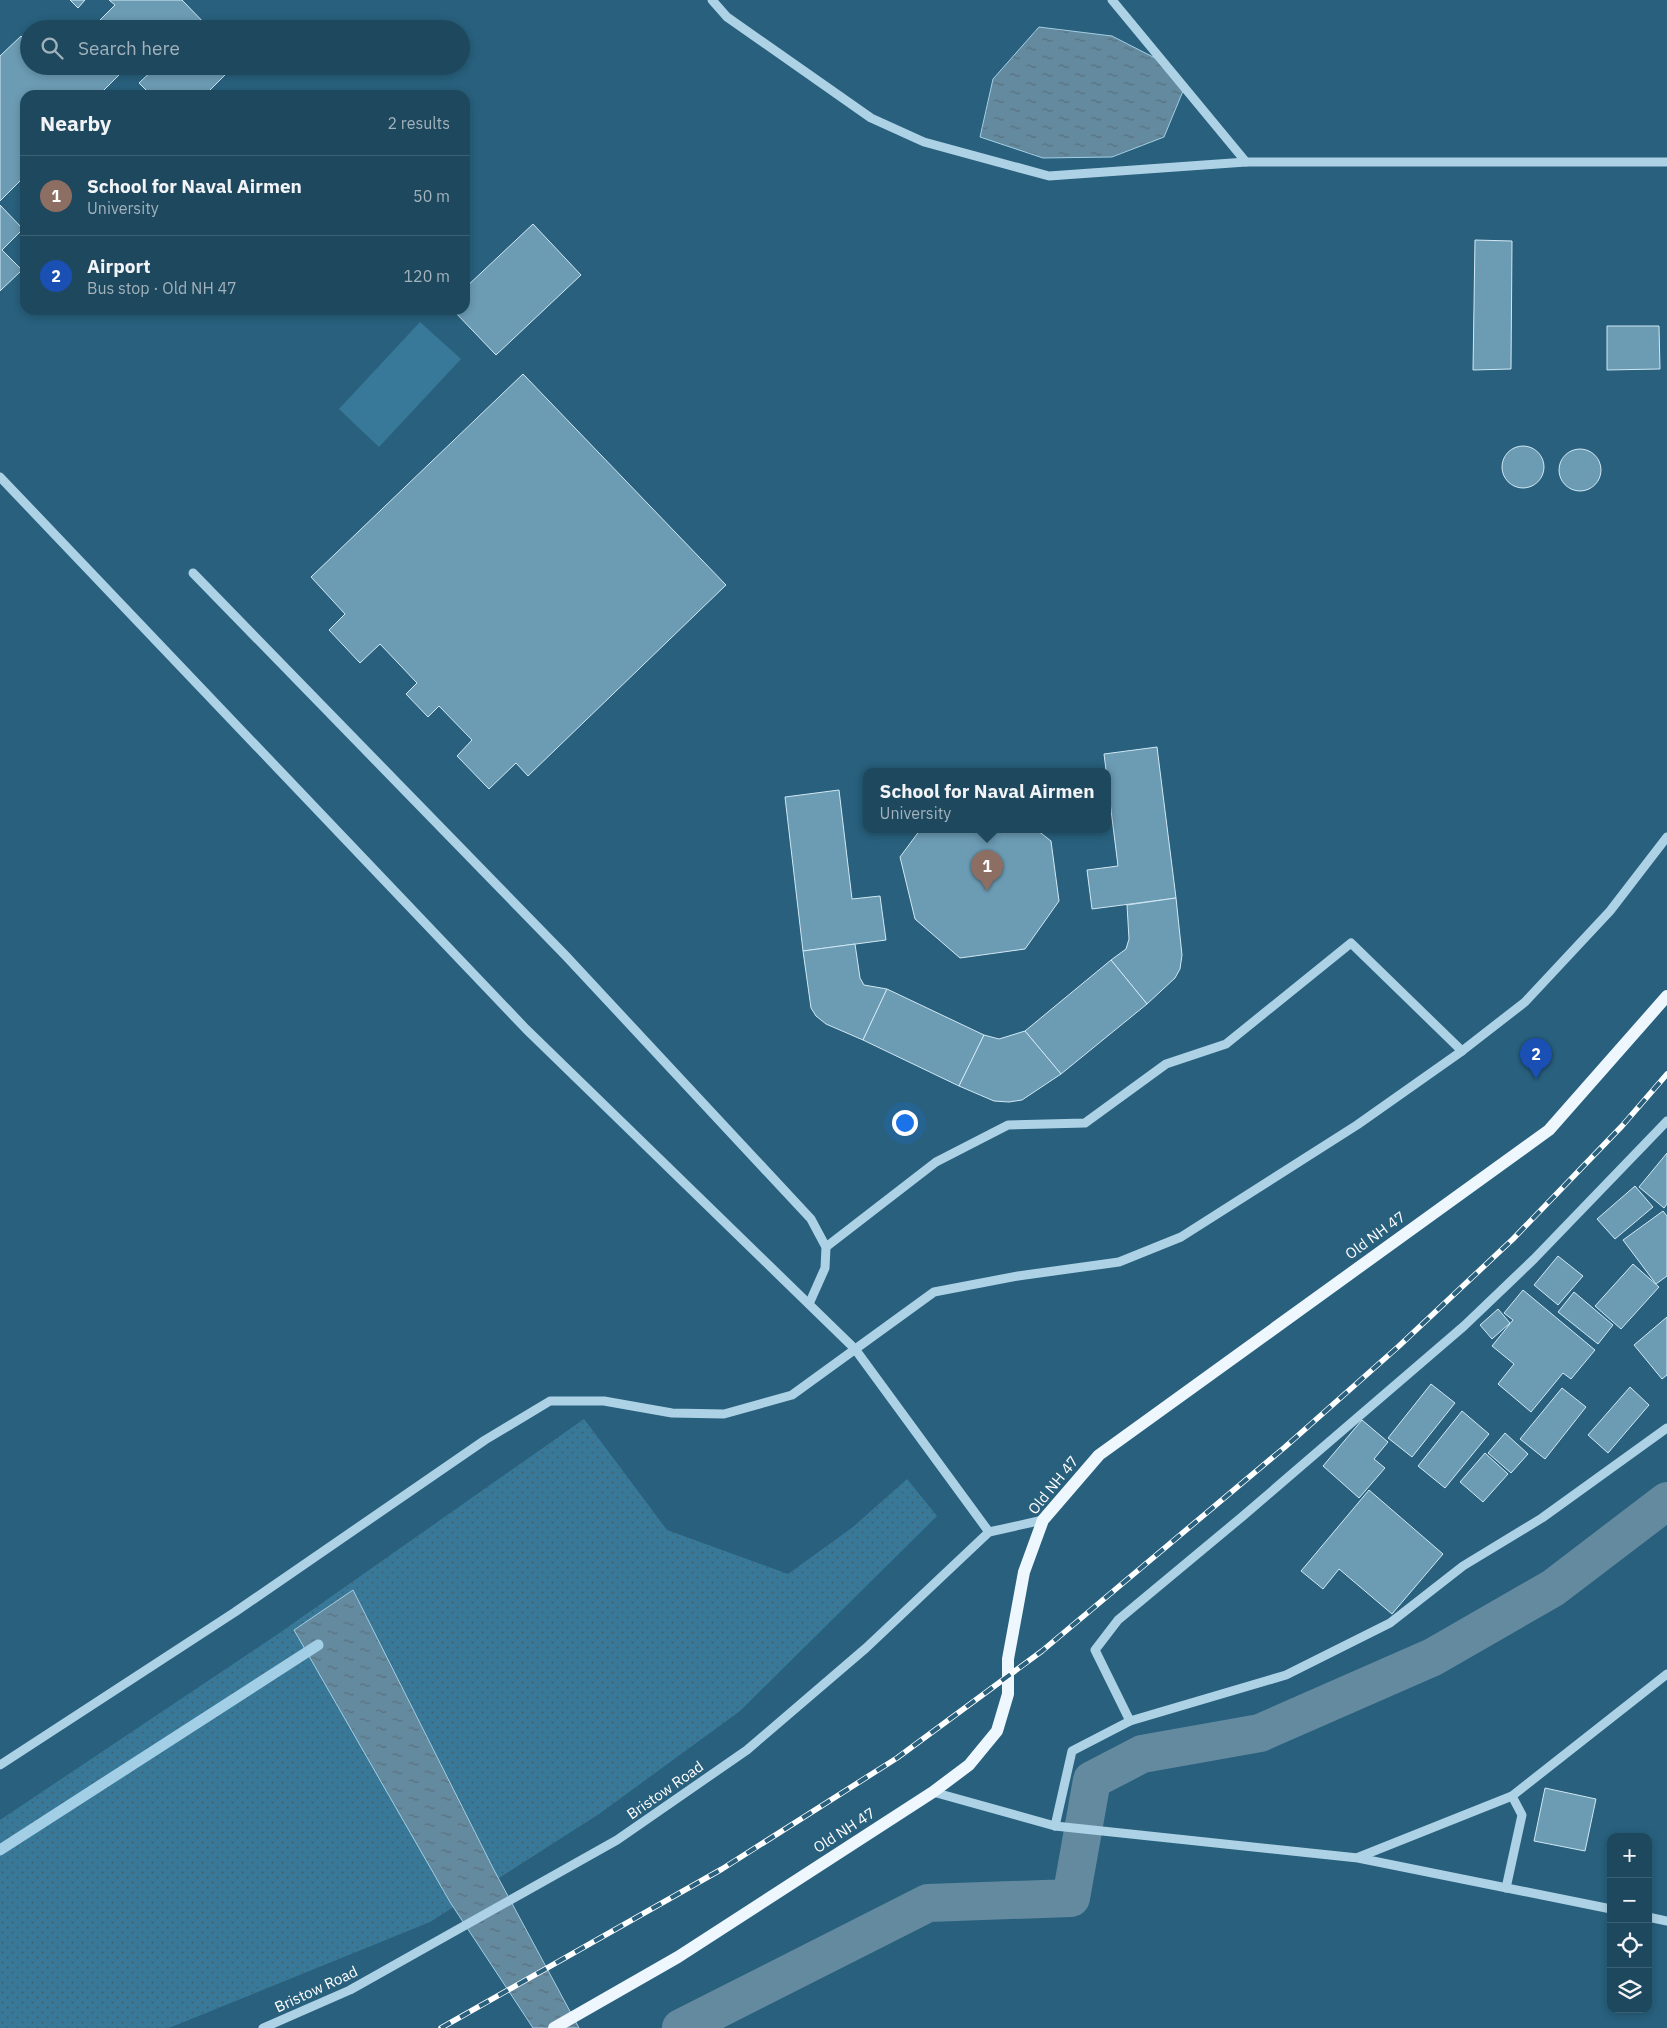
<!DOCTYPE html>
<html lang="en">
<head>
<meta charset="utf-8">
<style>
	:root { --surface:#1e485e; --page:#264f64; --text:#f1f3f6; --muted:#a1b2bc; --line:#3c6073; --accent:#ecb074 }
	body { margin:0; font-family:"IBM Plex Sans",sans-serif; background:var(--page); color:var(--text) }
	.controls { position:absolute; right:15px; bottom:15px; display:grid; overflow:hidden; border-radius:10px; box-shadow:0 2px 8px #0003 }
	.controls button { width:45px; height:45px; display:grid; place-items:center; padding:0; border:0; border-bottom:1px solid var(--line); background:var(--surface); color:var(--text); font:25px sans-serif }
	.you { position:absolute; left:904px; top:1122px; width:18px; height:18px; margin:-12px; border:4px solid #fff; border-radius:50%; background:#1a73e8; box-shadow:0 0 0 8px #1a73e833 }
	.badge { display:grid; place-items:center; width:32px; height:32px; border-radius:50%; background:var(--accent); color:#fff; font-size:16px; font-weight:700 }
	.pin { position:absolute; translate:-50% -41px; filter:drop-shadow(0 1px 2px #0008) }
	.pin::after { content:''; position:absolute; top:26px; width:18px; height:15px; background:inherit; clip-path:polygon(0 0,100% 0,50% 100%) }
	.popup { position:absolute; left:863px; top:768px; width:248px; height:65px; box-sizing:border-box; display:grid; place-content:center; border-radius:10px; background:var(--surface); filter:drop-shadow(0 1px 4px #0005); font-size:16px; white-space:nowrap; color:var(--muted) }
	.popup b { font-size:19px; color:var(--text) }
	.popup::after { content:''; position:absolute; left:50%; top:100%; margin-left:-10px; border:10px solid transparent; border-top-color:var(--surface) }
	.list { margin:0; padding:0; list-style:none }
	h2 { display:flex; justify-content:space-between; align-items:center; height:65px; margin:0; padding:0 20px; font-size:21px }
	h2 small { font-size:16px; font-weight:400; color:var(--muted) }
	.list li { display:grid; grid-template-columns:32px 1fr auto; gap:15px; align-items:center; box-sizing:border-box; height:80px; padding:0 20px; border-top:1px solid var(--line) }
	.list b { display:block; font-size:19px; white-space:nowrap }
	.list p { margin:0; font-size:16px; white-space:nowrap; color:var(--muted) }
	.list em { font-size:16px; font-style:normal; color:var(--muted) }
	.icon { flex:none; width:28px; height:28px; fill:none; stroke:currentColor; stroke-width:2; stroke-linecap:round; stroke-linejoin:round }
	.map { position:relative; flex:none; width:1667px; height:2028px; overflow:hidden }
	.search { position:absolute; background:var(--surface); box-shadow:0 2px 8px #0003; left:20px; top:20px; width:450px; height:55px; display:flex; align-items:center; gap:12px; box-sizing:border-box; padding:0 18px; border-radius:28px; color:var(--muted); font-size:19px }
	.panel { position:absolute; background:var(--surface); box-shadow:0 2px 8px #0003; left:20px; top:90px; width:450px; height:225px; border-radius:15px }
	.map>svg:first-child { display:block }
</style>
</head>
<body>
<div class="map">
<svg width="1667" height="2028" viewBox="0 0 1667 2028">
	<defs>
		<pattern id="grass-dots" width="8" height="8" patternUnits="userSpaceOnUse" patternTransform="scale(1.25)"><rect width="8" height="8" fill="#387999"/><path d="M2 2h.1M6 6h.1" fill="none" stroke="#426272" stroke-width="1.8" stroke-linecap="round"/></pattern>
		<pattern id="water-ripples" width="26" height="14" patternUnits="userSpaceOnUse" patternTransform="scale(1.25)"><rect width="26" height="14" fill="#648a9f"/><path d="M2 4q2-2 4 0t4 0M15 11q2-2 4 0t4 0" fill="none" stroke="#5a717e"/></pattern>
	</defs>
	<rect width="100%" height="100%" fill="#28607d"/>
	<!-- grass -->
	<polygon fill="url(#grass-dots)" points="584,1419 667,1530 788,1574 853,1527 907,1479 937,1516 740,1711 599,1814 430,1922 169,2028 0,2028 0,1820 278,1634"/>
	<!-- pitch -->
	<polygon fill="#387999" points="420,322 461,359 379,447 339,409"/>
	<!-- water -->
	<g fill="url(#water-ripples)" stroke="#a2cfe5">
		<polygon points="1039,27 1112,36 1157,59 1183,91 1164,137 1112,157 1043,158 980,137 993,79"/>
		<polygon points="353,1590 494,1870 579,2028 533,2028 450,1902 294,1630"/>
	</g>
	<g fill="none" stroke-linecap="round" stroke-linejoin="round">
		<!-- stream -->
		<polyline stroke="#a2cfe5" stroke-width="11" points="0,1850 318,1645"/>
		<!-- canal -->
		<polyline stroke="#648a9f" stroke-width="38" points="681,2028 928,1903 1071,1898 1092,1780 1142,1754 1260,1733 1433,1657 1553,1588 1667,1501"/>
	</g>
	<!-- building -->
	<g fill="#6c9cb4" stroke="#d0e8f4">
		<polygon points="70,0 85,0 78,8"/>
		<polygon points="109,0 182,0 210,29 91,29 115,5"/>
		<polygon points="21,36 29,44 29,66 128,66 99,95 25,95 25,176 0,201 0,56"/>
		<polygon points="157,66 234,66 205,95 179,95 177,93 175,95 151,95 139,83"/>
		<polygon points="0,205 23,229 2,250 22,270 0,291"/>
		<polygon points="533,224 581,275 496,355 453,310 465,310 465,288"/>
		<polygon points="1475,240 1512,241 1511,369 1473,370"/>
		<polygon points="1607,326 1659,326 1660,369 1607,370"/>
		<polygon points="523,374 726,585 528,776 516,763 489,789 457,756 472,740 439,706 428,717 406,694 417,683 380,644 360,663 329,630 345,614 311,577"/>
		<circle cx="1523" cy="467" r="21"/>
		<circle cx="1580" cy="470" r="21"/>
		<polygon points="1157,747 1176,898 1092,909 1087,870 1118,866 1104,754"/>
		<polygon points="839,790 852,899 880,896 886,940 803,951 785,797"/>
		<polygon points="920,830 1037,830 1051,841 1059,901 1025,949 960,958 915,919 900,857"/>
		<polygon points="1176,898 1182,955 1180,969 1175,978 1147,1004 1111,960 1126,949 1129,939 1127,905"/>
		<polygon points="855,944 860,978 864,985 887,989 863,1040 826,1024 816,1016 811,1008 803,951"/>
		<polygon points="1111,960 1147,1004 1061,1074 1025,1031"/>
		<polygon points="887,989 984,1035 959,1086 863,1040"/>
		<polygon points="1025,1031 1061,1074 1022,1100 1009,1102 994,1101 959,1086 984,1035 999,1039"/>
		<polygon points="1667,1153 1667,1204 1664,1208 1639,1187"/>
		<polygon points="1635,1186 1653,1207 1615,1239 1597,1219"/>
		<polygon points="1663,1211 1667,1216 1667,1276 1656,1284 1623,1240"/>
		<polygon points="1558,1256 1583,1276 1558,1305 1534,1285"/>
		<polygon points="1633,1264 1659,1287 1621,1329 1595,1306"/>
		<polygon points="1523,1290 1595,1350 1571,1379 1563,1373 1531,1412 1498,1384 1514,1364 1492,1346 1513,1320 1504,1313"/>
		<polygon points="1574,1292 1613,1325 1598,1344 1558,1312"/>
		<polygon points="1498,1309 1510,1323 1492,1339 1480,1325"/>
		<polygon points="1667,1317 1667,1375 1662,1379 1634,1345"/>
		<polygon points="1431,1384 1455,1403 1412,1457 1388,1438"/>
		<polygon points="1630,1387 1649,1405 1608,1453 1588,1435"/>
		<polygon points="1562,1388 1586,1407 1545,1459 1520,1439"/>
		<polygon points="1462,1411 1489,1434 1445,1488 1418,1466"/>
		<polygon points="1362,1420 1388,1442 1374,1459 1385,1468 1359,1498 1323,1466"/>
		<polygon points="1505,1433 1528,1454 1511,1473 1488,1453"/>
		<polygon points="1485,1453 1508,1474 1483,1502 1460,1482"/>
		<polygon points="1369,1490 1443,1554 1392,1614 1339,1569 1323,1589 1301,1571"/>
		<polygon points="1545,1788 1596,1799 1585,1851 1534,1841"/>
	</g>
	<g fill="none" stroke-linecap="round" stroke-linejoin="round">
		<!-- minor -->
		<g stroke="#add2e5" stroke-width="9">
			<polyline points="712,0 727,17 871,118 924,142 1049,176 1246,162 1667,162"/>
			<polyline points="1112,0 1246,162"/>
			<polyline points="0,477 526,1029 855,1349 989,1532"/>
			<polyline points="193,573 565,955 811,1219 826,1247 825,1268 809,1304"/>
			<polyline points="826,1247 936,1162 1008,1125 1085,1123 1166,1064 1226,1044 1351,943 1462,1051"/>
			<polyline points="1130,1721 1095,1650 1118,1620 1243,1516 1464,1326 1534,1259 1667,1121"/>
			<polyline points="0,1765 235,1612 485,1440 550,1401 604,1401 672,1413 724,1414 792,1395 934,1292 1018,1276 1119,1262 1181,1237 1357,1125 1462,1051 1525,1002 1610,911 1667,837"/>
			<polyline points="933,1792 1055,1826 1358,1858 1611,1909"/>
			<polyline points="1055,1826 1072,1751 1130,1721 1286,1675 1390,1623 1463,1566 1542,1518 1667,1428"/>
			<polyline points="1359,1857 1512,1796 1667,1674"/>
			<polyline points="1506,1888 1522,1815 1512,1796"/>
			<polyline points="1648,1917 1667,1921"/>
			<polyline points="263,2028 350,1990 617,1840 747,1750 866,1648 989,1532 1043,1520"/>
		</g>
		<!-- major -->
		<polyline stroke="#edf7fd" stroke-width="12" points="554,2028 678,1957 933,1792 969,1765 997,1731 1008,1694 1008,1659 1024,1572 1043,1520 1099,1455 1549,1130 1667,996"/>
		<!-- rail casing -->
		<g stroke="#fff" stroke-width="5.5">
			<polyline id="rail" points="441,2028 722,1869 897,1758 1042,1651 1285,1447 1399,1346 1513,1239 1622,1126 1667,1074"/>
		</g>
		<!-- rail -->
		<use href="#rail" stroke="#28607d" stroke-width="4" stroke-dasharray="11" stroke-linecap="butt"/>
	</g>
	<g text-anchor="middle" dominant-baseline="central" stroke-width="5" stroke-linejoin="round" paint-order="stroke">
		<!-- street labels -->
		<g font-size="15" fill="#fff" stroke="#28607d">
			<text transform="translate(1375 1235) rotate(-36)">Old NH 47</text>
			<text transform="translate(1053 1485) rotate(-51)">Old NH 47</text>
			<text transform="translate(665 1790) rotate(-35)">Bristow Road</text>
			<text transform="translate(844 1830) rotate(-33)">Old NH 47</text>
			<text transform="translate(316 1989) rotate(-25)">Bristow Road</text>
		</g>
	</g>
</svg>
<div class="controls">
<button>+</button>
<button>−</button>
<button><svg class="icon" aria-label="locate" viewBox="0 0 24 24"><circle cx="12" cy="12" r="6"/><path d="M12 2v4M12 18v4M2 12h4M18 12h4"/></svg></button>
<button><svg class="icon" aria-label="layers" viewBox="0 0 24 24"><path d="M12 4l9 5-9 5-9-5zM3 14l9 5 9-5"/></svg></button>
</div>
<div class="you"></div>
<div class="pin badge" style="left:987px;top:891px;background:#8d6e63">1</div>
<div class="popup"><b>School for Naval Airmen</b>University</div>
<div class="pin badge" style="left:1536px;top:1079px;background:#1a4fb4">2</div>
<div class="search"><svg class="icon" aria-label="search" viewBox="0 0 24 24"><circle cx="10" cy="10" r="6"/><path d="M15 15l6 6"/></svg>Search here</div>
<section class="panel">
<h2>Nearby<small>2 results</small></h2>
<ul class="list">
<li><span class="badge" style="background:#8d6e63">1</span><div><b>School for Naval Airmen</b><p>University</p></div><em>50 m</em></li>
<li><span class="badge" style="background:#1a4fb4">2</span><div><b>Airport</b><p>Bus stop · Old NH 47</p></div><em>120 m</em></li>
</ul>
</section>
</div>
</body>
</html>
